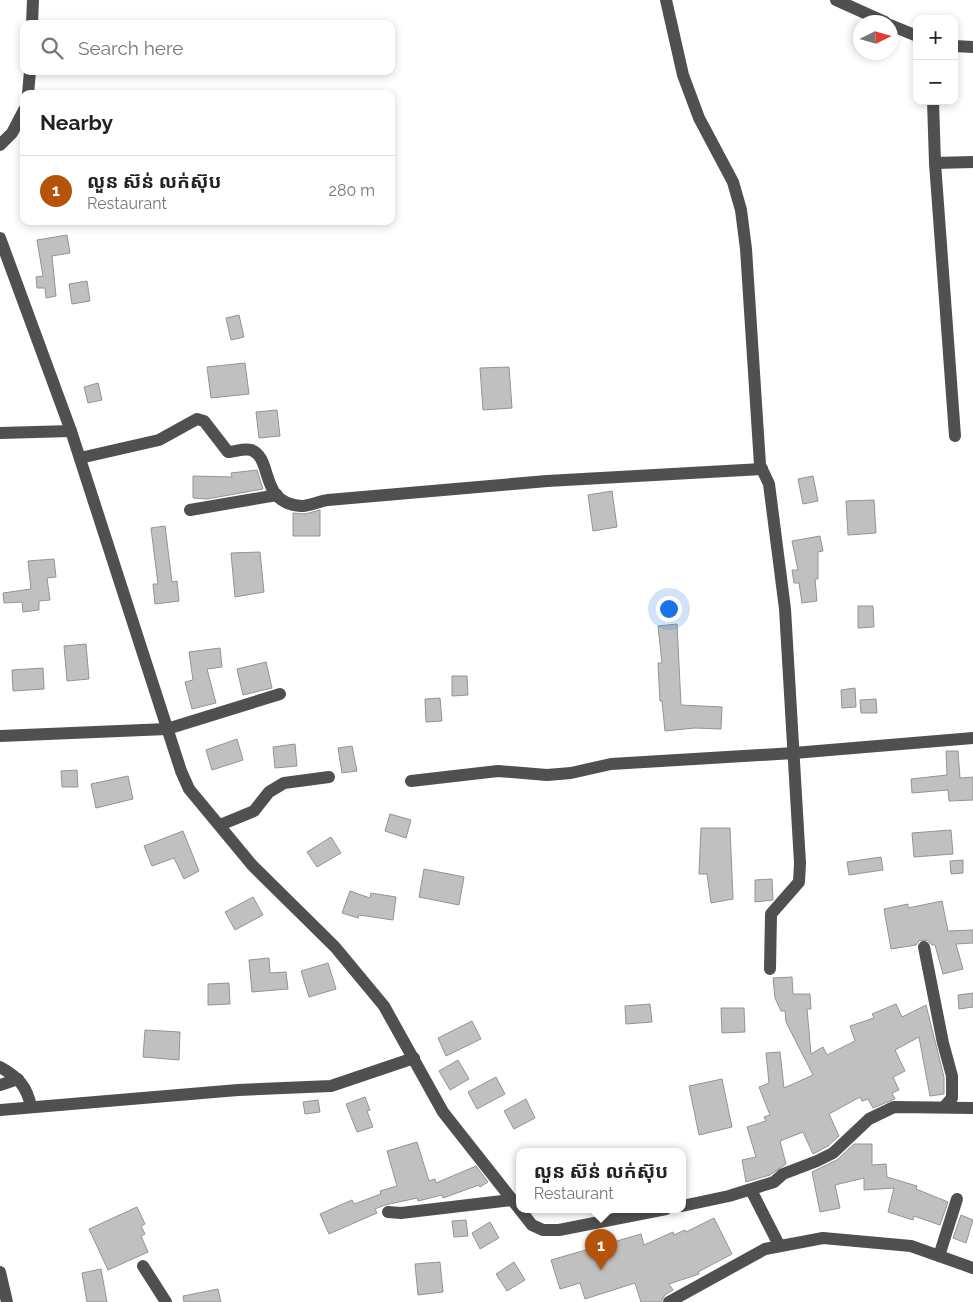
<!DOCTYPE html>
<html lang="en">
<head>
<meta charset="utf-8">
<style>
	:root { --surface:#fff; --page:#f6f6f6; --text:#222; --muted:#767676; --line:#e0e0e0; --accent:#b45309 }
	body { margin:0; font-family:Raleway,"Noto Sans Khmer",sans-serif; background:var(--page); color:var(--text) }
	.controls { position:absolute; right:15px; top:15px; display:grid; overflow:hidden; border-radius:10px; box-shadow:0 2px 8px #0003 }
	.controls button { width:45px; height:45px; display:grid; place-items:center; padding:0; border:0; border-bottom:1px solid var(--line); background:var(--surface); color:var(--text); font:25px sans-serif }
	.compass { position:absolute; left:853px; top:15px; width:45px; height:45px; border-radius:50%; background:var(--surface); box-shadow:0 2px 8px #0003; rotate:85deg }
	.you { position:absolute; left:668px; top:608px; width:18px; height:18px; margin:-12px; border:4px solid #fff; border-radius:50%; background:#1a73e8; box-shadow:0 0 0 8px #1a73e833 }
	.badge { display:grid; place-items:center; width:32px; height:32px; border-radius:50%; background:var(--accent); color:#fff; font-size:16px; font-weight:700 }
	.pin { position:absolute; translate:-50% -41px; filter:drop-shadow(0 1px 2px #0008) }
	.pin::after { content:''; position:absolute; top:26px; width:18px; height:15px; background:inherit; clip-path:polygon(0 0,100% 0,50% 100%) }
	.popup { position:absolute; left:516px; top:1148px; width:170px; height:65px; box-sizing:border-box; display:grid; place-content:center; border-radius:10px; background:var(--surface); filter:drop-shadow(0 1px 4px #0005); font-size:16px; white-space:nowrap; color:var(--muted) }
	.popup b { font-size:19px; color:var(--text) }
	.popup::after { content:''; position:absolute; left:50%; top:100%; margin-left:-10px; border:10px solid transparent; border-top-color:var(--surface) }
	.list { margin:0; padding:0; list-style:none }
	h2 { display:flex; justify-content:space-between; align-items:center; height:65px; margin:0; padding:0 20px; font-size:21px }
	h2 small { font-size:16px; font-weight:400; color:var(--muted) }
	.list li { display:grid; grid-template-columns:32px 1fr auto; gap:15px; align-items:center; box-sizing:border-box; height:70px; padding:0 20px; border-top:1px solid var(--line) }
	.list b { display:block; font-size:19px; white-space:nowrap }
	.list p { margin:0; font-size:16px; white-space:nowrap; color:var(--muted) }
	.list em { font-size:16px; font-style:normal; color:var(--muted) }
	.icon { flex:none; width:28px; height:28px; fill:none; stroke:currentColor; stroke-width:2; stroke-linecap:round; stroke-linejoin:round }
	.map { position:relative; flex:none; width:973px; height:1302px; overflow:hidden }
	.search { position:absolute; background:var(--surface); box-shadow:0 2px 8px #0003; left:20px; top:20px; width:375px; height:55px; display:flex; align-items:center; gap:12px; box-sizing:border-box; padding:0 18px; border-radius:10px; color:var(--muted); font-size:19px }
	.panel { position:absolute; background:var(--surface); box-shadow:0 2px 8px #0003; left:20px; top:90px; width:375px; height:135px; border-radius:10px }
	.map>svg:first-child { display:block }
</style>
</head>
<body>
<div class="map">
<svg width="973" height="1302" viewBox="0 0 973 1302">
	<rect width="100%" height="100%" fill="#fff"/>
	<!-- building -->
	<g fill="#c0c0c0" stroke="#949494">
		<polygon points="67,235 70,253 52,256 56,296 46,298 45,288 37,288 36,277 43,276 37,240"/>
		<polygon points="87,281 90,301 72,304 69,284"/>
		<polygon points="239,315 244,337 231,340 226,318"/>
		<polygon points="245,363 249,394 211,398 207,367"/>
		<polygon points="509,367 512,408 483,410 480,368"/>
		<polygon points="98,383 102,400 88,403 84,387"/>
		<polygon points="277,410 280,436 259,438 256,412"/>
		<polygon points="257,470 263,489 207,499 193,498 193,476 232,477 231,473"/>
		<polygon points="813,476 818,501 803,504 798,479"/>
		<polygon points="612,491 617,527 593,531 588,495"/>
		<polygon points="874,500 876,533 848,535 846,501"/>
		<polygon points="320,510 320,536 293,536 293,513 305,514"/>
		<polygon points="165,526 172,582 177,581 179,601 155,604 153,584 158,584 151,528"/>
		<polygon points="820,536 823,551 818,552 818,579 815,579 817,601 802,603 799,583 794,583 792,570 798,570 792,541"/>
		<polygon points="260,552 264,592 235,597 231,553"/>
		<polygon points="54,559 56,577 47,578 50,600 39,601 39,610 23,612 22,602 4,603 3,593 31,589 28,561"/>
		<polygon points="858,606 873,606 874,627 858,628"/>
		<polygon points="677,624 681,705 722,707 721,729 695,728 665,731 662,701 660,701 658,663 662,663 658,626"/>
		<polygon points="86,644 89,679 67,681 64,646"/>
		<polygon points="220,648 222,667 207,669 216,703 192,709 185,682 193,680 189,652"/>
		<polygon points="266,662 272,688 243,695 237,669"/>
		<polygon points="43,668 44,689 13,691 12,670"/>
		<polygon points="452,676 467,676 468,695 452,696"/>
		<polygon points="855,688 856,707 842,708 841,690"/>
		<polygon points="440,698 442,721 426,722 425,699"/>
		<polygon points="876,699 877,713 861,713 860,700"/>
		<polygon points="237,739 243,760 212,770 206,750"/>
		<polygon points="295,744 297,766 275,768 273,747"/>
		<polygon points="352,746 357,771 342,773 338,748"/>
		<polygon points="946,751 958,751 960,778 973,777 973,800 949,801 948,790 912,793 911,779 947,775"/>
		<polygon points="77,770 78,787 62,787 61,771"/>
		<polygon points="128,776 133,799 96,808 91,784"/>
		<polygon points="390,814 411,820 406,838 385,831"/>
		<polygon points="701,828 730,828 733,899 711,903 707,874 699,874"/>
		<polygon points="951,830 953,854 914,857 912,833"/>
		<polygon points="183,831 199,871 184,879 174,858 152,866 144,846"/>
		<polygon points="331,837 341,853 317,867 307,852"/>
		<polygon points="881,857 883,870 849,875 847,862"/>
		<polygon points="963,860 963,873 951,874 950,861"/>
		<polygon points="424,869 464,877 459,905 419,897"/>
		<polygon points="772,879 773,900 755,902 755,880"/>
		<polygon points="350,891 370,898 371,893 396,897 393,920 359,915 358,918 342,913"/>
		<polygon points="253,897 263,915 235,930 225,912"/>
		<polygon points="942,901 948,931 973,930 973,943 956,944 963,969 943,974 935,945 932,945 927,940 919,941 916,945 891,949 884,909 908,904 908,908"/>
		<polygon points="269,958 270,973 286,972 288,989 252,992 249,960"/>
		<polygon points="328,963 336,989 309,997 301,971"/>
		<polygon points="792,977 793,994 810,994 811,1009 807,1009 811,1054 823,1047 827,1055 855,1041 850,1026 874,1018 872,1014 896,1004 902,1017 926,1005 944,1077 944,1094 930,1096 919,1037 895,1050 905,1071 893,1077 899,1090 892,1093 895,1099 873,1108 868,1099 862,1101 860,1097 829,1114 839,1136 828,1146 813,1154 803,1132 780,1141 786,1164 770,1175 746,1182 742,1160 756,1157 747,1127 766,1121 764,1117 770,1115 759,1087 769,1083 766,1053 780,1052 784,1088 813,1075 786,1022 785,1011 781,1011 775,998 773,978"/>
		<polygon points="229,983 230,1004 208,1005 208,984"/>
		<polygon points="973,993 973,1007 959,1009 958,995"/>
		<polygon points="650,1004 652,1022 626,1024 625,1006"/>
		<polygon points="721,1008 744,1008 745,1032 722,1033"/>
		<polygon points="472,1021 481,1039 446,1056 438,1038"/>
		<polygon points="145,1030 180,1032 179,1060 143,1057"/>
		<polygon points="458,1060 469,1079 450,1090 439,1071"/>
		<polygon points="496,1077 505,1094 477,1109 468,1092"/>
		<polygon points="722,1079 732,1127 699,1135 689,1086"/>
		<polygon points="365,1097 370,1110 367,1111 373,1127 357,1132 346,1104"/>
		<polygon points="526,1099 535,1118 514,1129 504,1111"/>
		<polygon points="318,1100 320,1112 305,1114 303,1102"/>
		<polygon points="417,1142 429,1181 435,1179 436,1183 476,1166 488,1182 480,1187 479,1185 443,1198 442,1195 418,1201 417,1198 385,1205 375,1209 377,1213 329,1234 320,1214 352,1200 354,1204 381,1194 380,1191 397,1186 387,1151"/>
		<polygon points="854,1144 872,1144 872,1165 886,1164 887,1177 917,1186 916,1189 948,1202 940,1225 914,1216 913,1220 888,1212 894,1188 864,1190 864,1178 835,1185 840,1208 820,1212 812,1172 837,1160"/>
		<polygon points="137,1207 145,1224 141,1226 145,1234 141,1236 148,1252 108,1270 89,1229"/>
		<polygon points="961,1215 973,1220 966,1243 953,1238"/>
		<polygon points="714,1218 732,1254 698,1272 699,1274 669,1284 673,1290 665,1295 661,1302 641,1302 635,1283 585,1299 580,1283 560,1289 551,1260 641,1234 644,1245 673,1232 674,1235 685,1230 686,1232"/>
		<polygon points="466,1220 468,1236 454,1237 452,1221"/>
		<polygon points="490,1222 499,1238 480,1249 472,1233"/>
		<polygon points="440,1262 443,1292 418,1295 415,1264"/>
		<polygon points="514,1262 525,1280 507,1291 496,1274"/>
		<polygon points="101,1269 107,1302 87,1302 82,1273"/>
		<polygon points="218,1289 221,1302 184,1302 183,1296"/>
	</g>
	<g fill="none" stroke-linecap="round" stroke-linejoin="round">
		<!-- minor -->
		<g stroke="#505050" stroke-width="12">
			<polyline points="666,0 683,75 699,118 733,182 741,210 746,249 760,465 769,484 785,609 800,863 799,882 771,914 770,969"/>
			<polyline points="836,0 885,22"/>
			<polyline points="32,24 33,0"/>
			<polyline points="890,25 917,36"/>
			<polyline points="954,46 973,47"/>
			<polyline points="28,94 30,71"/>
			<polyline points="933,101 935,163 973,162"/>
			<polyline points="0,145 12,133 24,110"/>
			<polyline points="935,163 955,436"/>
			<polyline points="0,238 71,431 181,771 189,789 252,865 335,947 384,1006 443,1112 532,1225 543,1230 559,1230 666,1209"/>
			<polyline points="0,433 71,431"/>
			<path d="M80 458 159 440 197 419 204 421 228 452C234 452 244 448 251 450 274 458 258 503 301 506 310 506 319 501 328 500L547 481 762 469"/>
			<polyline points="190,510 277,495"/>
			<polyline points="0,736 167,729 280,694"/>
			<polyline points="411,781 498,771 547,775 571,773 611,764 794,753 973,738"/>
			<polyline points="220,825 254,811 269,792 284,783 329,777"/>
			<polyline points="924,947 943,1043 952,1076 952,1098 944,1107"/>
			<path d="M0 1067C18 1077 27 1086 31 1107"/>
			<polyline points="0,1085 18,1079"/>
			<polyline points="0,1110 238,1090 331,1086 414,1058"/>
			<polyline points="751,1190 779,1245"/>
			<polyline points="682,1206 729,1196 774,1182 783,1174 817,1161 833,1153 869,1119 894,1107 973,1108"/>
			<polyline points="388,1212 401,1213 511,1200"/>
			<polyline points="939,1256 957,1199"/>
			<polyline points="143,1266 166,1302"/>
			<polyline points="0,1272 7,1302"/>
			<polyline points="669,1302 765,1249 823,1238 911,1246 973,1268"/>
		</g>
	</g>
</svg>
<div class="controls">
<button>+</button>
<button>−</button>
</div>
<svg class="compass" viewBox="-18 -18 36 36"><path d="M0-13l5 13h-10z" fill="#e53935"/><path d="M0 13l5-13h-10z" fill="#767676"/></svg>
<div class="you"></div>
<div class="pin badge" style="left:601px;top:1270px">1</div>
<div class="popup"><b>លួន ស៊ន់ លក់ស៊ុប</b>Restaurant</div>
<div class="search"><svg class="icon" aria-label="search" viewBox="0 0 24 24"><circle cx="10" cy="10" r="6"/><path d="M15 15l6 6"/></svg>Search here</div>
<section class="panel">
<h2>Nearby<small></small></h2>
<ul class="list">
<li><span class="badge">1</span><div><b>លួន ស៊ន់ លក់ស៊ុប</b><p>Restaurant</p></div><em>280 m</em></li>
</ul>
</section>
</div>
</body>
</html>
